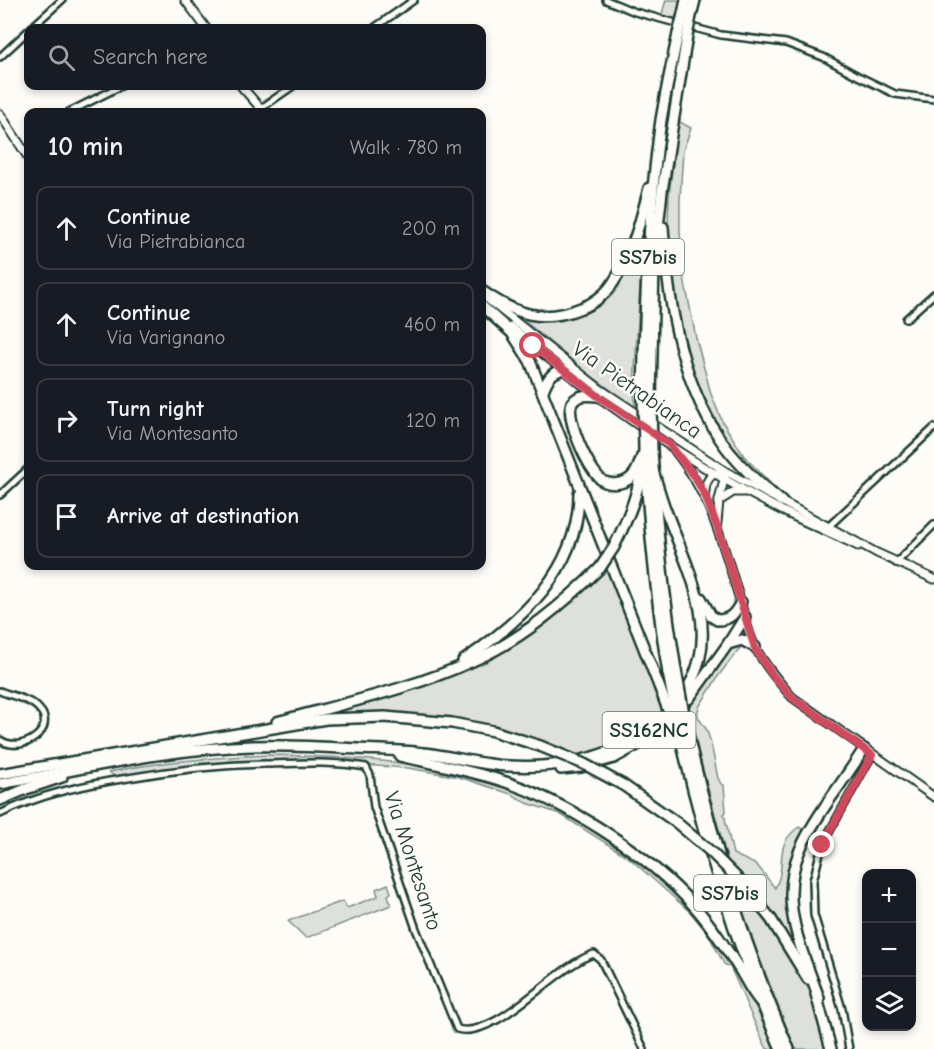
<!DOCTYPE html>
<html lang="en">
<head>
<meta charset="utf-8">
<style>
	:root { --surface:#171b24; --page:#242831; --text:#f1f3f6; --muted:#9ea1a6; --line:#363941 }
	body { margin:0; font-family:"Comic Neue",sans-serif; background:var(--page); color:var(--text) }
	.controls { position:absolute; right:18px; bottom:18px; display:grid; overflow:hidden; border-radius:12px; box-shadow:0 3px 9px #0003 }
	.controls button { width:54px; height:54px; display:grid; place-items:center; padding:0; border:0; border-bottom:2px solid var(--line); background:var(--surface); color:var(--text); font:30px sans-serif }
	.stop { position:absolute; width:18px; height:18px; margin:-14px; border:4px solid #d1495b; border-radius:50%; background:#fff }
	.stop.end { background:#d1495b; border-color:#fff; box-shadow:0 2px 6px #0008 }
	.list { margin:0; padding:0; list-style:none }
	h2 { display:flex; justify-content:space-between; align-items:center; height:78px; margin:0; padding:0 24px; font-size:26px }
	h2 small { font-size:20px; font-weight:400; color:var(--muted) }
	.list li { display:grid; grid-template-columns:39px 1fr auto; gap:18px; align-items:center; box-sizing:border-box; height:84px; margin:0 12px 12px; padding:0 12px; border:2px solid var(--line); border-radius:12px }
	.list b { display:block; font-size:22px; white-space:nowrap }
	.list p { margin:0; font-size:20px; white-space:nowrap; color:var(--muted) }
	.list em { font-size:20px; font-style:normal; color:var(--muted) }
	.icon { flex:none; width:33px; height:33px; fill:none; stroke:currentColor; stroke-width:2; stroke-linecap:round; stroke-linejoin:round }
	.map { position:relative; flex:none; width:934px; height:1049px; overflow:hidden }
	.search { position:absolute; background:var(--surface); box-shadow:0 3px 9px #0003; left:24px; top:24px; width:462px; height:66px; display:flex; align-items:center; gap:15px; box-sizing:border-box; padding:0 21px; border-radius:12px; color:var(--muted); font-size:22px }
	.panel { position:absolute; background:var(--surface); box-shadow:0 3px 9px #0003; left:24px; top:108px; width:462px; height:462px; border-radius:12px }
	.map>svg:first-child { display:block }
</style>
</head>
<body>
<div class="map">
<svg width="934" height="1049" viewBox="0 0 934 1049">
	<rect width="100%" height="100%" fill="#fdfcf7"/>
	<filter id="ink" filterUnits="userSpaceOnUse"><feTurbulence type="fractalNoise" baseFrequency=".0167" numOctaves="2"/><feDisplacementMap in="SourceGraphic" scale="12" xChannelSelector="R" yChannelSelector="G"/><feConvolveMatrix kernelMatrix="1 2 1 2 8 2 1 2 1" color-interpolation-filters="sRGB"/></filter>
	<g filter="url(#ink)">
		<!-- green -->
		<g fill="#dde0db" stroke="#7e8e88" stroke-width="1.5">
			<polygon points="666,0 680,0 675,21 661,17"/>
			<polygon points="678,121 691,128 683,151 680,199 680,233 683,261 682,268 696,338 711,394 722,421 744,456 782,495 783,496 781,497 741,460 722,433 696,381 682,338 674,300 671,271 673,254 668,224 669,196"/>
			<path d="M644 221 634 385 635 408 581 368 520 317C561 327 603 312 624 274 633 258 638 238 644 221Z"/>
			<path d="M608 565 665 713C638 736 613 746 580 758 529 735 476 721 421 715 390 711 359 713 329 714 434 684 536 653 608 565Z"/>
			<path d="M743 644 719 675 699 707C695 717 701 721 705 727 711 735 715 767 718 778L721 784 724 785 726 812 724 814 733 854 757 865 775 888C788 865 772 845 799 827L804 830 805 833 793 861 800 958 782 925 727 859 700 759 689 708 730 648Z"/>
			<path d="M268 755C406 758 511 767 627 852 652 871 684 896 704 922 717 940 732 959 742 979 754 1001 764 1026 774 1049H767C753 1022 743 994 730 967L724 964 708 934 690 912 628 857 560 814 527 803 511 794 459 777 408 768 296 761 117 778 109 772C162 761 214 757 268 755Z"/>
			<polygon points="733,879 766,919 803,978 813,998 827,1049 795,1049 745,921"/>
			<polygon points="388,884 391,893 388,895 391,905 306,938 288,921 343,901 347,908 378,896 376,889"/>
		</g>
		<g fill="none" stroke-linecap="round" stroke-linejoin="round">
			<!-- street casing -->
			<g stroke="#1f3d34" stroke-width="10">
				<g id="street">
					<polyline points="606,0 635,12 721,35 786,43 823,57 858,76 895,94 934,99"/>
					<polyline points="31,28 62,0"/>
					<polyline points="374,28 414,0"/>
					<polyline points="0,57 28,31"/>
					<polyline points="260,109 293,86"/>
					<polyline points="69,112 121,86"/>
					<polyline points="906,319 934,294"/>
					<polyline points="0,495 28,469"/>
					<polyline points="828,527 934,428"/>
					<polyline points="896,563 934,525"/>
					<path d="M0 691C11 696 31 699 39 709 58 728 23 755 0 740"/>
					<path d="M0 814C41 794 83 785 128 778 173 770 219 765 265 764 299 763 333 761 366 767L370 775 374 807 416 929 457 1029C496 1041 556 965 594 954L601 960 644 1049"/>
					<polyline points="849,1049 842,1009 814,915 813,881 822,845 872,755"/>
				</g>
			</g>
			<!-- secondary casing -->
			<g stroke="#1f3d34" stroke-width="11">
				<g id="secondary">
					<polyline points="185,0 206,28"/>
					<polyline points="241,86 264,112"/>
					<polyline points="0,114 28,157"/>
					<polyline points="486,298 600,389 725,471 877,553 934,579"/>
					<path d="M511 327C591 396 681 458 775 507 802 521 831 533 858 546"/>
					<path d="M675 451C710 494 723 544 739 597 744 614 748 634 756 649 766 667 779 682 792 697L934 797"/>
					<path d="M705 493C705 482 709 475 719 472"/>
					<polyline points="719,500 725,476"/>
					<polyline points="717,523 719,501 733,492 746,492"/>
				</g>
			</g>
			<!-- highway casing -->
			<g stroke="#1f3d34" stroke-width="14">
				<g id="highway">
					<polyline points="683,14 686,0"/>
					<polyline points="691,16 695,0"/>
					<path d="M663 227C668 299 679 377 720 439 736 463 758 483 781 501"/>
					<path d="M482 291C515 314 542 324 581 308 593 304 606 294 613 283 632 255 641 220 649 188"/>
					<polyline points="482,306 512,333 530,361 659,686"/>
					<path d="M543 391C548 375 555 370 571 367"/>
					<path d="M598 396C589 395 578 394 572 403 564 417 591 477 605 482 610 484 615 484 620 483 634 480 638 469 642 456"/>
					<path d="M643 396C645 304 648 211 661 120 666 91 672 62 678 34"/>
					<polyline points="651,400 654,264 662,191 687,36"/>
					<path d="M652 450C656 524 664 597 676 670"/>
					<path d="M644 451C649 525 656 599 668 673"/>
					<path d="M614 547C626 522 637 498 641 471"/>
					<path d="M701 598 711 616 717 620C730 620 735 614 741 602"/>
					<polyline points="728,644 745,617"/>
					<path d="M463 661C522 620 579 570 579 493"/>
					<path d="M277 722C341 704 415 688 475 660 522 639 563 604 600 568"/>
					<path d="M687 731C712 840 744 947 789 1049"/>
					<path d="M682 744C706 848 738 951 781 1049"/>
					<path d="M400 756C431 763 462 769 493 778 562 798 647 853 695 907 712 926 726 948 740 970 747 982 752 993 762 1004"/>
					<polyline points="561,769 581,767 614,758 657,734 690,697 728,644 742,640 755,647"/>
					<polyline points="0,774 326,719 385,717 452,723 493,731 540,746"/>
					<path d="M0 784C84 769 168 748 253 746 288 745 323 747 358 749 380 750 402 750 424 753 452 756 481 765 509 766 577 770 659 747 692 680 719 626 687 567 668 516 662 502 658 486 653 471"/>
					<polyline points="623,785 677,823"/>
					<polyline points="0,800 26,789 62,777"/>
					<polyline points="739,880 771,919 808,979"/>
					<polyline points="816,994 831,1049"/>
					<path d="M819 998C809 970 796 940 792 910 786 864 806 834 830 799 842 782 853 766 864 749"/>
				</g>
			</g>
			<!-- street -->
			<use href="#street" stroke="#fdfcf7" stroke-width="5"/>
			<!-- secondary -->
			<use href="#secondary" stroke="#fdfcf7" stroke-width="7"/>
			<!-- highway -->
			<use href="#highway" stroke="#fdfcf7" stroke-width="9"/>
			<!-- highway-bridge casing -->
			<g stroke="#1f3d34" stroke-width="14" stroke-linecap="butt">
				<g id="highway-bridge">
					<polyline points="678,34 683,14"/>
					<polyline points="687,36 691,16"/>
					<polyline points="643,396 644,451"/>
					<polyline points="651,400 652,450"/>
					<polyline points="600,568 614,547"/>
					<polyline points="676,670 687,731"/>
					<polyline points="668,673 682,744"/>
					<polyline points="659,686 674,726"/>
					<polyline points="540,746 584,764 623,785"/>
					<polyline points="677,823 711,852 739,880"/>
				</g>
			</g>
			<!-- highway-bridge -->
			<use href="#highway-bridge" stroke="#fdfcf7" stroke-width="9"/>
		</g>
	</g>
	<g fill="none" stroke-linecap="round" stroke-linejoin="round" filter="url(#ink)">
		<!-- route -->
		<polyline stroke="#d1495b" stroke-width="8" points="533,346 598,396 669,444 695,477 705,495 718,529 755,648 773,676 792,697 872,755 822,845"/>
	</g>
	<g text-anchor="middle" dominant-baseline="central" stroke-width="5" stroke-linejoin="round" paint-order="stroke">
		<!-- shield labels -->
		<g fill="#fdfcf7" stroke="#62766e" stroke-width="1.5">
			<rect x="612" y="239" width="72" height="36" rx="4.5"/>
			<rect x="602.5" y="712" width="93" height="36" rx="4.5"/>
			<rect x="694" y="875" width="72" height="36" rx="4.5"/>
		</g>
		<g font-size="21" font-weight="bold" fill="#1f3d34">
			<text x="648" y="257">SS7bis</text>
			<text x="649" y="730">SS162NC</text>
			<text x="730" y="893">SS7bis</text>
		</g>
		<!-- street labels -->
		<g font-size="22" fill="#1f3d34" stroke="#fdfcf7">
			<text transform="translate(637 390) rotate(35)">Via Pietrabianca</text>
			<text transform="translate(413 861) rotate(72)">Via Montesanto</text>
		</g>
	</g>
</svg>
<div class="controls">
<button>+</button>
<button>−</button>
<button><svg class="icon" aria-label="layers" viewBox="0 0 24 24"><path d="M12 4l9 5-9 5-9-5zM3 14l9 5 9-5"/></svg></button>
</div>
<div class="stop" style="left:533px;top:346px"></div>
<div class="stop end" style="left:822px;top:845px"></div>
<div class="search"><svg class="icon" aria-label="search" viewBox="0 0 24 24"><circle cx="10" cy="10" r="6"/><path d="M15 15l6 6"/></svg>Search here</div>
<section class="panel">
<h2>10 min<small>Walk · 780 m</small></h2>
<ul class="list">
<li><svg class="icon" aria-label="ahead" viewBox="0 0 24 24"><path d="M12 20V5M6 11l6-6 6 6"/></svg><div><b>Continue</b><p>Via Pietrabianca</p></div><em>200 m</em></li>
<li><svg class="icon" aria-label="ahead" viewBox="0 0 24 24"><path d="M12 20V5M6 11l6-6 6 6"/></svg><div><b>Continue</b><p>Via Varignano</p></div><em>460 m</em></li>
<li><svg class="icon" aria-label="right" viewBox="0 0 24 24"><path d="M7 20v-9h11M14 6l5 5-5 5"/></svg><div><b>Turn right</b><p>Via Montesanto</p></div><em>120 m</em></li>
<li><svg class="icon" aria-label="arrive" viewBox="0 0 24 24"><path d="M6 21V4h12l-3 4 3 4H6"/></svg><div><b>Arrive at destination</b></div></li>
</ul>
</section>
</div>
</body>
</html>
